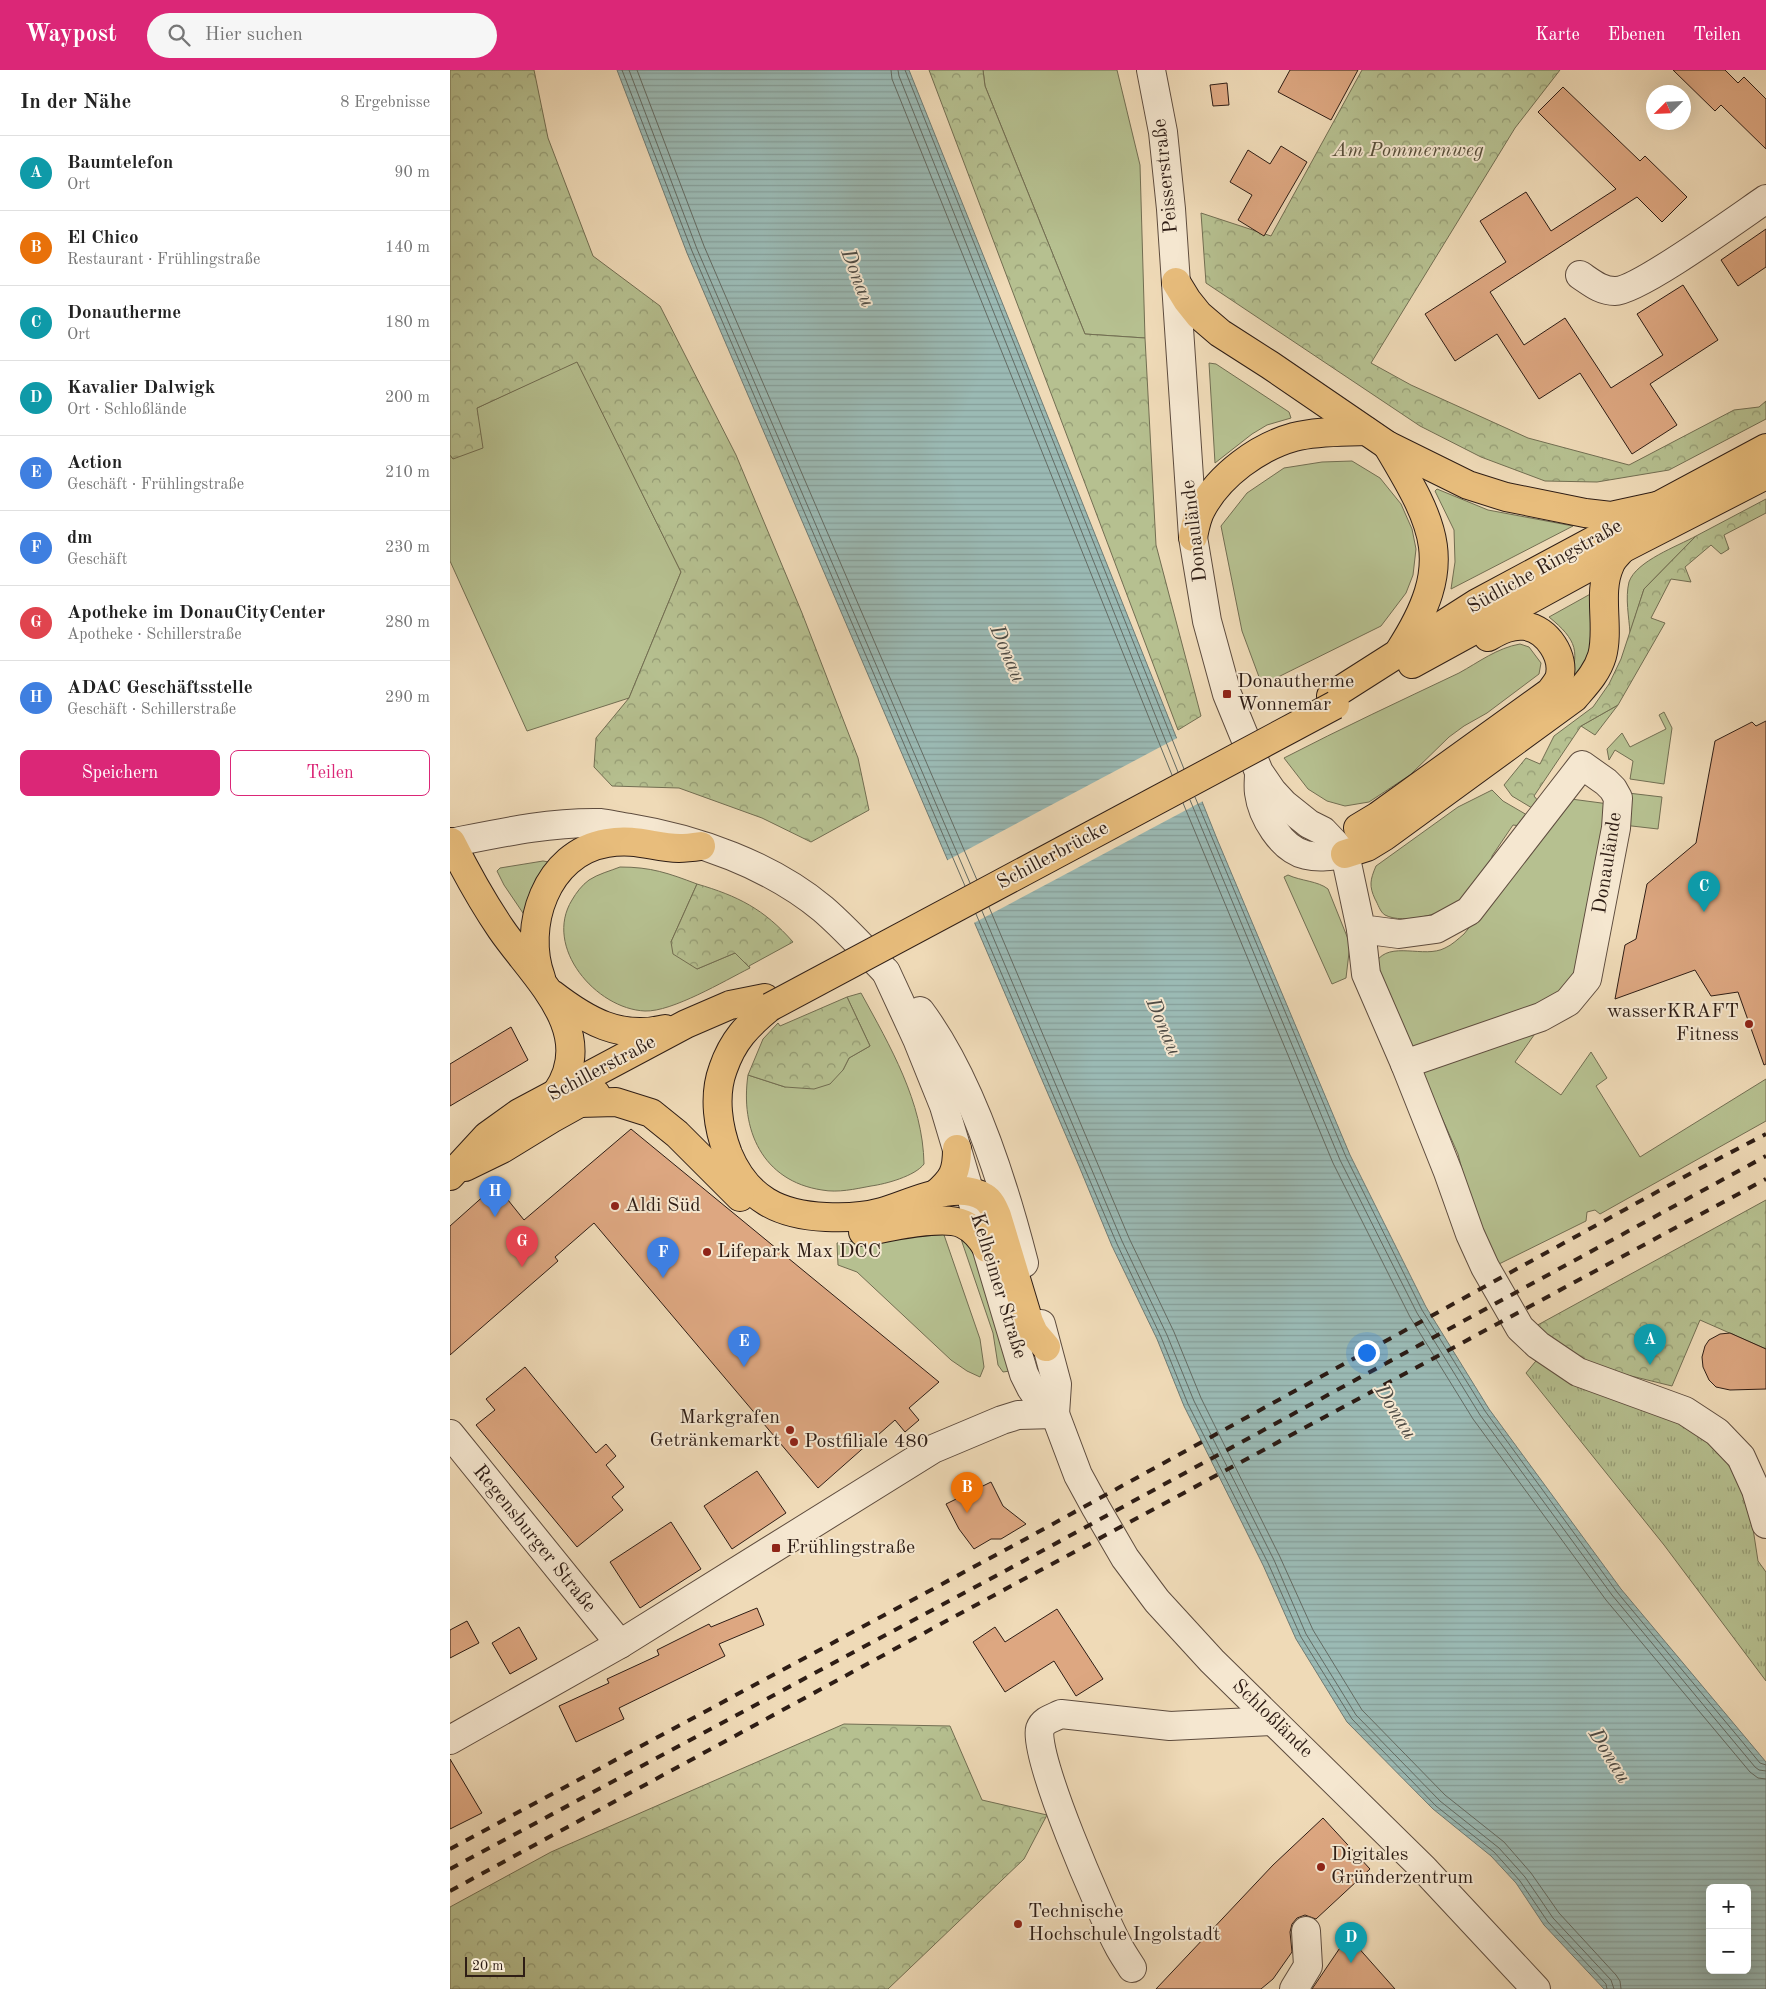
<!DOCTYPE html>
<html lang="de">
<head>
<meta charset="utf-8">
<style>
	:root { --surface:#fff; --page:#f6f6f6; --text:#222; --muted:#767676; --line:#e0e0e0; --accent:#db2777 }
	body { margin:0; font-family:"Old Standard TT",serif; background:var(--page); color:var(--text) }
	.controls { position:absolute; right:15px; bottom:15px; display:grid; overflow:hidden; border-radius:8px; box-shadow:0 5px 20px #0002 }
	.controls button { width:45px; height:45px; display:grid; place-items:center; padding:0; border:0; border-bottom:1px solid var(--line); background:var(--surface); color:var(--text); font:25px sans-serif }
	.compass { position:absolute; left:1196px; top:15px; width:45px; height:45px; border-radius:50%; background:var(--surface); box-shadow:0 5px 20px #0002; rotate:246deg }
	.scale { position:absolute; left:15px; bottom:12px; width:60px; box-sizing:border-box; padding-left:5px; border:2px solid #2e1d15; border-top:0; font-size:14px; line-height:18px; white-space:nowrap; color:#2e1d15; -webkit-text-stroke:4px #f5e7d0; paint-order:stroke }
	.you { position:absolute; left:916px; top:1282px; width:18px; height:18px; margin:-12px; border:4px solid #fff; border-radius:50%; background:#1a73e8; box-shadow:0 0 0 8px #1a73e833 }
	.badge { display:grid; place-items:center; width:32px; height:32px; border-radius:50%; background:var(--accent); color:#fff; font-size:16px; font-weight:700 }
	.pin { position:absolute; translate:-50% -41px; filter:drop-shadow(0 1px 2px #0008) }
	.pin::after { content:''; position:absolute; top:26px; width:18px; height:15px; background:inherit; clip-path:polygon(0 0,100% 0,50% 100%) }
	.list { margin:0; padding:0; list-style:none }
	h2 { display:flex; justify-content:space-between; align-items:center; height:65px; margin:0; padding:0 20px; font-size:21px }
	h2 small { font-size:16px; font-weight:400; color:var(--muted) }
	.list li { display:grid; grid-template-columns:32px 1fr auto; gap:15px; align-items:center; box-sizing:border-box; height:75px; padding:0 20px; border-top:1px solid var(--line) }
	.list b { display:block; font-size:19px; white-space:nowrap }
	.list p { margin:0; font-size:16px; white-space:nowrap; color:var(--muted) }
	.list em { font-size:16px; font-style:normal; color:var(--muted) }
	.actions { display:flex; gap:10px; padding:15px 20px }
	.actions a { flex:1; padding:11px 0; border:1px solid var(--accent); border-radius:8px; text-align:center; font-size:18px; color:var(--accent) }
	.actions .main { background:var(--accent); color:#fff }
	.icon { flex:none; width:28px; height:28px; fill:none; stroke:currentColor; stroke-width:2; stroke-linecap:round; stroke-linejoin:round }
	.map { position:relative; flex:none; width:1316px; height:1919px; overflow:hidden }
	header { display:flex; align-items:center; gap:30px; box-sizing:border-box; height:70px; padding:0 25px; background:var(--accent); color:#fff }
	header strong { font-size:24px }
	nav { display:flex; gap:28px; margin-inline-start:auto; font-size:18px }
	.search { width:350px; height:45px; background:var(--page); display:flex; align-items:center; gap:12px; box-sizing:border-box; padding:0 18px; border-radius:28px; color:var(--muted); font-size:19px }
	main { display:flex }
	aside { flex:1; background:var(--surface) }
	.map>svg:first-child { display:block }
</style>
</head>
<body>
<header>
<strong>Waypost</strong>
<div class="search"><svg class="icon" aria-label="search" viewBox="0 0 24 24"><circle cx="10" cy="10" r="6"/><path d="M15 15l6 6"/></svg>Hier suchen</div>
<nav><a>Karte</a><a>Ebenen</a><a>Teilen</a></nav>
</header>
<main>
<aside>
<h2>In der Nähe<small>8 Ergebnisse</small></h2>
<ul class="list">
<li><span class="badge" style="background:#0f9aa8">A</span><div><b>Baumtelefon</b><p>Ort</p></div><em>90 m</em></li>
<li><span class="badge" style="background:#e8710a">B</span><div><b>El Chico</b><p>Restaurant · Frühlingstraße</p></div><em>140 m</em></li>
<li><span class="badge" style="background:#0f9aa8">C</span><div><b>Donautherme</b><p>Ort</p></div><em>180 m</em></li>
<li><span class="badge" style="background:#0f9aa8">D</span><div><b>Kavalier Dalwigk</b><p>Ort · Schloßlände</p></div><em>200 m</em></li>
<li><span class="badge" style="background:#3f7fe0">E</span><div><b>Action</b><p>Geschäft · Frühlingstraße</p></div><em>210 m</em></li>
<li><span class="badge" style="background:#3f7fe0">F</span><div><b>dm</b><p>Geschäft</p></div><em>230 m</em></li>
<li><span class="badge" style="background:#e0444e">G</span><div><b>Apotheke im DonauCityCenter</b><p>Apotheke · Schillerstraße</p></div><em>280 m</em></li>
<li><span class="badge" style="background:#3f7fe0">H</span><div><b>ADAC Geschäftsstelle</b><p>Geschäft · Schillerstraße</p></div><em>290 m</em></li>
</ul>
<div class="actions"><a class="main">Speichern</a><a>Teilen</a></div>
</aside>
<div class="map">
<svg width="1316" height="1919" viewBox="0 0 1316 1919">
	<defs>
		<pattern id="forest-crowns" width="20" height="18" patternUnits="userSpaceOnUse" patternTransform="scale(1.25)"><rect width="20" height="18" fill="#b6c090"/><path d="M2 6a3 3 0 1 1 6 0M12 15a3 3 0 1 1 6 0" fill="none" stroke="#949b74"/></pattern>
		<pattern id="park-tufts" width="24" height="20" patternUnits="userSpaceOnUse" patternTransform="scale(1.25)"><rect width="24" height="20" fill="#b6c090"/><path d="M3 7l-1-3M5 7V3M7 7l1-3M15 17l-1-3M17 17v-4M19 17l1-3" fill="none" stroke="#949b74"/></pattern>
		<pattern id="water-rules" width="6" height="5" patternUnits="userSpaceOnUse" patternTransform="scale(1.25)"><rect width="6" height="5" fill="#9bbab4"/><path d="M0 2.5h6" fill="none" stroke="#869f9a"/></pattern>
	</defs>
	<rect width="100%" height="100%" fill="#efdab7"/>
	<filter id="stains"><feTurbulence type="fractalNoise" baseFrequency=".004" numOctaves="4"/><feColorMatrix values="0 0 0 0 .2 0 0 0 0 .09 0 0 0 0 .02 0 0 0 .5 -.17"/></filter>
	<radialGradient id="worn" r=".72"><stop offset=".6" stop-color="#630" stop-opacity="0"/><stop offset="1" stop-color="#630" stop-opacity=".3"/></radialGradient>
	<!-- grass -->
	<g fill="#b6c090" stroke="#726e52">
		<polygon points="533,0 667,0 690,95 695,268 635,264 535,16"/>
		<polygon points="127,291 231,502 179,628 77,661 0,491 0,385 3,389 27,338"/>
		<polygon points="759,293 766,294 839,342 841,348 817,355 802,364 765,393"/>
		<polygon points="902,391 930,408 951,434 962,459 966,479 963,505 956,523 931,556 812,615 792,561 771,456 797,423 834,398 872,392"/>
		<polygon points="987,419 1038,440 1123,456 1001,519 1005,492 1004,460 985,421"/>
		<path d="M1246 466 1194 519 1180 563C1179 547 1175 528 1179 512 1186 491 1228 476 1246 466Z"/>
		<path d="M1144 522 1148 553 1137 600 1117 616C1131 582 1127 570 1099 547Z"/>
		<path d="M1070 574 1079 577 1091 593 1089 604 1037 643 1014 656 999 667 960 705 919 732 895 736 877 731 858 719 834 688C892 658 950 631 1009 603 1029 592 1047 578 1070 574Z"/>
		<polygon points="1168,635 1145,665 1131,656"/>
		<polygon points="1214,642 1222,658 1214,714 1180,709 1183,691 1165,680 1159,690 1157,679 1172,663 1180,677 1216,659 1209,645"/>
		<path d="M1042 720 1053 731 1077 745 1071 756 1063 755 1042 786V793C1034 804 1021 826 1010 833 994 843 954 855 935 845 930 842 928 834 925 829 919 816 920 810 926 796L1008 737Z"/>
		<polygon points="1178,723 1212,727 1208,759 1173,755"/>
		<path d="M1121 729 1159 734 1130 900 1065 992 1111 1025 1141 982 1157 1008 1146 1016 1190 1087 1316 1009V1051L1150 1144 1145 1140 1137 1142 1136 1151 1047 1195 1024 1145 1008 1084 930 908 926 892C940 870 974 889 995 878 1002 875 1008 869 1014 864Z"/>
		<polygon points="93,791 105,793 75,846 54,815 47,801 50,798"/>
		<path d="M170 797C201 797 218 803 247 814L221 872 247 899 285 883 300 898C274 911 222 942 195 941 146 939 93 877 122 830 126 823 132 815 139 810 148 804 160 801 170 797Z"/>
		<path d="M838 805C851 811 868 811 878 819L900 874 896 908 882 914 834 807Z"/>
		<path d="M411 923C440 976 473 1032 474 1094 465 1106 436 1114 421 1116 405 1119 388 1123 372 1120 312 1111 290 1059 298 1005L335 1017 393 1000 399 988 420 976 397 927Z"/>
		<polygon points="493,1162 530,1269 534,1297 530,1307 517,1301 501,1290 407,1202 388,1195 387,1173"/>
		<polygon points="510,1166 523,1177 560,1301 553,1302 548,1295 543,1263"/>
	</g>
	<!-- forest -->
	<g fill="url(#forest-crowns)" stroke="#726e52">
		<polygon points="0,0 84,0 98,68 143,186 210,236 286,385 352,543 408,688 419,740 361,772 312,748 229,718 162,716 144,697 146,668 179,628 231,502 127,292 27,338 33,378 3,389 0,385"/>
		<polygon points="479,0 533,0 535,16 635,264 695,268 706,475 751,646 728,660"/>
		<polygon points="912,0 1110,0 1065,58 921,293 961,315 1078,368 1179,395 1284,340 1309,337 1316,331 1316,349 1219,400 1147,412 1095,411 1031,387 970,356 756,213 751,143 821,166"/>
		<polygon points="1316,429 1316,443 1274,465 1279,479 1271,484 1261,475 1235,497 1241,512 1221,509 1201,548 1215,553 1168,635 1131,656 1084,726 1089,732 1082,738 1062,726 1054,715 1076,688 1090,694 1104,666 1143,637 1159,614 1171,589 1194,519 1246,466"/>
		<path d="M247 814C288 826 314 839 343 872L299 896 300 898 285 883 247 899 223 884 221 872Z"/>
		<polygon points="397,927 420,976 399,988 393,1000 380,1014 364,1019 335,1017 298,1005 313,969 328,953 330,956"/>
		<polygon points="1316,1130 1316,1279 1250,1250 1222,1316 1132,1294 1084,1257"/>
		<polygon points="394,1654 500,1656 532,1730 597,1745 574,1789 438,1919 0,1919 0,1837 101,1782"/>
	</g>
	<!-- park -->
	<polygon fill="url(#park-tufts)" stroke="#726e52" points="1090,1286 1237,1353 1269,1376 1287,1400 1298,1426 1308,1491 1316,1502 1316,1611 1214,1475 1076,1303"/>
	<!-- water -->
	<path fill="url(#water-rules)" stroke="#6f7b74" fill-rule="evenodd" d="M167 0H459L767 769 900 1085 976 1237 1039 1339 1171 1519 1316 1692V1919H1154L1094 1855 1066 1813 1041 1786 983 1739 897 1652 846 1569 813 1495 734 1336 707 1269 662 1176 629 1096 237 183ZM1260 1818H1297V1900H1260Z"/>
	<!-- pier -->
	<polygon fill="#efdab7" points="729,667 755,730 522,854 496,791"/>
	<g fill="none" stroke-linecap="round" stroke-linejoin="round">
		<!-- shore -->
		<g stroke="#646c64" stroke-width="1">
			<polyline points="172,0 242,181 515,816"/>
			<polyline points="179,0 247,179 520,813"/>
			<polyline points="187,0 254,176 527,810"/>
			<polyline points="441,0 442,9 722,705"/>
			<polyline points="448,0 449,6 728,702"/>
			<polyline points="455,0 734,699"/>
			<polyline points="745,727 896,1087 972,1240 1035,1341 1167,1522 1310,1693 1316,1695"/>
			<polyline points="740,730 890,1090 967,1243 1030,1345 1162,1525 1305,1697 1309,1700 1316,1701"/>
			<polyline points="733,733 883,1093 960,1247 1023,1349 1156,1530 1300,1702 1308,1708 1316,1709"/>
			<polyline points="539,837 679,1168 724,1262 751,1328 830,1487 863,1560 912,1640 995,1725 1054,1772 1081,1803 1109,1843 1166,1905 1170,1911 1171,1919"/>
			<polyline points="532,841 672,1171 717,1265 744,1331 824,1490 856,1564 906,1645 990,1731 1049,1778 1075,1807 1103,1848 1161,1910 1164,1919"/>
			<polyline points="526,844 667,1174 711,1267 738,1334 818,1493 851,1567 902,1649 986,1736 1044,1782 1070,1811 1098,1852 1156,1914 1157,1919"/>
		</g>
	</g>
	<!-- building -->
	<g fill="#dda781" stroke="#2e1d15">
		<polygon points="840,0 908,0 881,50 828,22"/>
		<polygon points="1223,0 1275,0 1288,13 1294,7 1316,29 1316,79 1271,35 1265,41"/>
		<polygon points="777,13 779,35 763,36 760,15"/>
		<polygon points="1113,17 1190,91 1195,86 1237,127 1212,152 1187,127 1040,222 1074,275 1115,248 1161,318 1213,285 1187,244 1233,215 1268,270 1200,314 1227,355 1182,384 1130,303 1089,329 1047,264 1005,291 975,244 1056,192 1030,151 1076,122 1101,161 1166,119 1088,42"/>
		<polygon points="831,76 857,92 814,166 788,150 802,125 780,112 798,80 820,94"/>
		<polygon points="1316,159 1316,197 1288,216 1271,190"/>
		<polygon points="1316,651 1316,994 1314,995 1288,922 1261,926 1245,900 1165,929 1175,875 1186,869 1197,814 1246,773 1265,671 1302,652 1306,656"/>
		<polygon points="61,957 78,990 0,1036 0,994"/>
		<polygon points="181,1059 489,1312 459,1338 469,1350 455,1362 445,1350 368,1418 144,1153 105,1187 108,1191 0,1285 0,1156 46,1115 74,1150"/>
		<polygon points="1280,1263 1316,1279 1316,1319 1280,1320 1266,1317 1259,1310 1253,1297 1252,1287 1255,1276 1259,1270 1270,1264"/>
		<polygon points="75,1297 146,1383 156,1374 166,1386 156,1395 174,1417 162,1427 173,1440 127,1477 26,1355 45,1340 36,1329"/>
		<polygon points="307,1401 336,1443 282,1479 254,1436"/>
		<polygon points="541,1412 553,1436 576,1454 551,1469 541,1469 524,1479 509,1459 496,1434"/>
		<polygon points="221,1452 251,1499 190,1538 160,1492"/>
		<polygon points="307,1538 314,1555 269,1574 275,1586 169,1638 174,1649 126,1672 109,1636 159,1613 157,1609 209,1585 207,1580 259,1554 261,1557"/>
		<polygon points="607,1539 653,1609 626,1626 604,1591 555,1622 523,1572 545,1557 555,1572"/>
		<polygon points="17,1551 29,1573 0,1588 0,1560"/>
		<polygon points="69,1557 87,1589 60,1604 42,1573"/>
		<polygon points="0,1689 32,1743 0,1759"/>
		<polygon points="873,1748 920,1799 866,1849 855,1845 847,1848 842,1854 840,1862 842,1882 823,1909 811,1919 706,1919 823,1795"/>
		<polygon points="898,1866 945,1919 862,1919"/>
	</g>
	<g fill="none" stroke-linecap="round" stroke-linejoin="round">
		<!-- minor casing -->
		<g stroke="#5e4c3e" stroke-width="30">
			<g id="minor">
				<polyline points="701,0 713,62 721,139 743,467 757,551 777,624 809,702 822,721 834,734 859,754 873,761 895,784 911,859 949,864 986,859 1019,841 1132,695 1156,712 1163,719 1168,728 1166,758 1137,909 1118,932 1091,947 955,994"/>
				<path d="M1130 205C1142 213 1151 221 1165 221 1188 221 1291 146 1316 129"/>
				<path d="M809 703C809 710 808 716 809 723 812 746 831 779 856 785 869 788 882 786 895 784"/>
				<path d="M0 773C50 763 99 752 150 753 160 754 170 757 180 758 247 769 320 795 373 839 395 858 415 880 435 901"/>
				<polyline points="911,859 916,904 955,994 998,1102 1020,1164 1035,1197 1070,1258 1088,1275 1128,1302 1235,1341 1267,1362 1291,1387 1306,1420 1316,1454"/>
				<polyline points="436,902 467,969 494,1036 574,1304 581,1318 592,1334 605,1344 628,1405 646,1438 675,1488 707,1531 762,1591 974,1799 1086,1919"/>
				<path d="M470 941C521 1009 553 1111 574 1193"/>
				<polyline points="591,1254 607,1314 605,1344"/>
				<polyline points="0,1364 170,1574"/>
				<polyline points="0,1670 170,1574 483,1379 552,1350 568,1345 605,1344"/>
				<path d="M682 1898C677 1890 672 1883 668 1875 652 1845 582 1685 590 1659 593 1650 603 1648 611 1644L720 1656 823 1651"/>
				<polyline points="844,1919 858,1896 856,1861"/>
			</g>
		</g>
		<!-- major casing -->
		<g stroke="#2e1d15" stroke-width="30">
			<g id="major">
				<polyline points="726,212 737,230 749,245 770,263 820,295 937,375 1018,415 1056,427 1135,443 1161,446 1207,436"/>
				<path d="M937 375C986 457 1006 493 950 580"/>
				<path d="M743 467C745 457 747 446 752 438 770 405 808 377 844 367 867 361 892 362 916 361"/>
				<polyline points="962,594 1172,479 1316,405"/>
				<polyline points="881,626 1027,533 1316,378"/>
				<path d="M908 758 928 746 1100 622C1103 618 1107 613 1109 609 1116 587 1097 559 1075 556 1061 554 1049 561 1038 567"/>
				<path d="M1 772C16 802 32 831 51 859 83 906 149 961 107 1022"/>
				<path d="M895 784 917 777 935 766 1124 628C1135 615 1147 603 1152 586 1160 557 1147 523 1160 495 1162 489 1168 484 1172 479"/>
				<path d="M91 908C72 857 96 783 157 773 185 768 203 777 229 778 236 778 244 777 251 776"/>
				<path d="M102 924C137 951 170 970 215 959"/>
				<path d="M320 937C297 956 283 970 273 999 263 1026 268 1058 278 1084 297 1129 329 1145 376 1147 395 1148 414 1147 432 1142 460 1134 506 1109 534 1127 541 1131 544 1139 547 1146L579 1252 584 1263 596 1277"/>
				<polyline points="129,1033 166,1032 201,1043 227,1064 290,1127"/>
				<polyline points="15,1097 52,1079 101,1049 146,1024"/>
				<polyline points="0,1106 37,1066 69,1043 236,954 280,935 315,928"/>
				<path d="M486 1124C503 1109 507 1102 507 1079"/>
				<path d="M413 1162C437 1158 492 1144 513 1154 524 1159 531 1168 537 1178"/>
			</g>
		</g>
		<!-- minor -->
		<use href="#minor" stroke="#f5e7d0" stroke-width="28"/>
		<!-- major -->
		<use href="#major" stroke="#e8bd7c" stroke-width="28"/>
		<!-- rail -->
		<g stroke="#2e1d15" stroke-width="4" stroke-dasharray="9 9" stroke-linecap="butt">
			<polyline points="0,1779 570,1472 1245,1101 1316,1064"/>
			<polyline points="0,1799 579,1488 1316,1086"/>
			<polyline points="0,1821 487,1556 1316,1109"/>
		</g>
		<!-- major-bridge casing -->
		<g stroke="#2e1d15" stroke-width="30" stroke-linecap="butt">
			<polyline id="major-bridge" points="320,937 885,635"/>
		</g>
		<!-- major-bridge -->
		<use href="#major-bridge" stroke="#e8bd7c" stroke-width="28"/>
	</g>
	<!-- markers -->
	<g fill="#8f2418" stroke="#f5e7d0" stroke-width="2">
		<rect x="772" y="619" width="10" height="10" rx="2.5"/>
		<circle cx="1299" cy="954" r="5"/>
		<circle cx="165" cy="1136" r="5"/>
		<circle cx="257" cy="1182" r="5"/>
		<circle cx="340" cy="1360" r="5"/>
		<circle cx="344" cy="1372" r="5"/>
		<rect x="321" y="1473" width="10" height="10" rx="2.5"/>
		<circle cx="871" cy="1797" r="5"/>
		<circle cx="568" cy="1854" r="5"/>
	</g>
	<g text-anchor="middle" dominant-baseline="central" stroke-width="4" stroke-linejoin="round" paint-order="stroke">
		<!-- park labels -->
		<g font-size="20" font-style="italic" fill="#574e3a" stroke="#f5e7d0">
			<text x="958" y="81">Am Pommernweg</text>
		</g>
		<!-- street labels -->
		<g font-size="20" fill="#2e1d15" stroke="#f5e7d0">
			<text transform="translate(716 106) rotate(-96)">Peisserstraße</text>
			<text transform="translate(745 461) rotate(-97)">Donaulände</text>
			<text transform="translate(1095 497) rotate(-29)">Südliche Ringstraße</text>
			<text transform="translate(603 786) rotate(-28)">Schillerbrücke</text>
			<text transform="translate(1158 793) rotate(-81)">Donaulände</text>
			<text transform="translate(152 999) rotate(-28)">Schillerstraße</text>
			<text transform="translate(548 1216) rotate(73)">Kelheimer Straße</text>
			<text transform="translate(84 1469) rotate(51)">Regensburger Straße</text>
			<text transform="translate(822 1649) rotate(44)">Schloßlände</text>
		</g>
		<!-- poi labels -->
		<g font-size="20" fill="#2e1d15" stroke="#f5e7d0" text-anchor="start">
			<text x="787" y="612">Donautherme<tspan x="787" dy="23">Wonnemar</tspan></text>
			<text x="1289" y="942" text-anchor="end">wasserKRAFT<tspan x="1289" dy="23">Fitness</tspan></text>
			<text x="175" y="1136">Aldi Süd</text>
			<text x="267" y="1182">Lifepark Max DCC</text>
			<text x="330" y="1348" text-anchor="end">Markgrafen<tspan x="330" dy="23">Getränkemarkt</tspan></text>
			<text x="354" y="1372">Postfiliale 480</text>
			<text x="336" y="1478">Frühlingstraße</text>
			<text x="881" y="1785">Digitales<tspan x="881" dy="23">Gründerzentrum</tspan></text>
			<text x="578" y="1842">Technische<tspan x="578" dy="23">Hochschule Ingolstadt</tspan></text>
		</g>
		<!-- water labels -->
		<g font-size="21" font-style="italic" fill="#4f4c45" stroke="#f5e7d0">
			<text transform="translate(407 208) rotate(69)">Donau</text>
			<text transform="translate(557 584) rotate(67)">Donau</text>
			<text transform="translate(713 957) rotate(67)">Donau</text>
			<text transform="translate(945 1342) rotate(58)">Donau</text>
			<text transform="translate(1159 1686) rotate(58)">Donau</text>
		</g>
	</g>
	<rect width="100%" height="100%" filter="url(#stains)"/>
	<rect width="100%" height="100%" fill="url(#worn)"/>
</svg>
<div class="controls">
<button>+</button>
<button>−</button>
</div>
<svg class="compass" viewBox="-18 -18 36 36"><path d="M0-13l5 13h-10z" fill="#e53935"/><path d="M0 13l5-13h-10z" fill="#767676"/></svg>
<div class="scale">20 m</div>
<div class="you"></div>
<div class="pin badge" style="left:1200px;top:1295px;background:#0f9aa8">A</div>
<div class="pin badge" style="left:517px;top:1443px;background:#e8710a">B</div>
<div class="pin badge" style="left:1254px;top:842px;background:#0f9aa8">C</div>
<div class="pin badge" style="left:901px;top:1893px;background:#0f9aa8">D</div>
<div class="pin badge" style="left:294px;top:1297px;background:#3f7fe0">E</div>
<div class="pin badge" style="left:213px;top:1208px;background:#3f7fe0">F</div>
<div class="pin badge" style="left:72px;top:1197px;background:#e0444e">G</div>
<div class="pin badge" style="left:45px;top:1147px;background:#3f7fe0">H</div>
</div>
</main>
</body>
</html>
